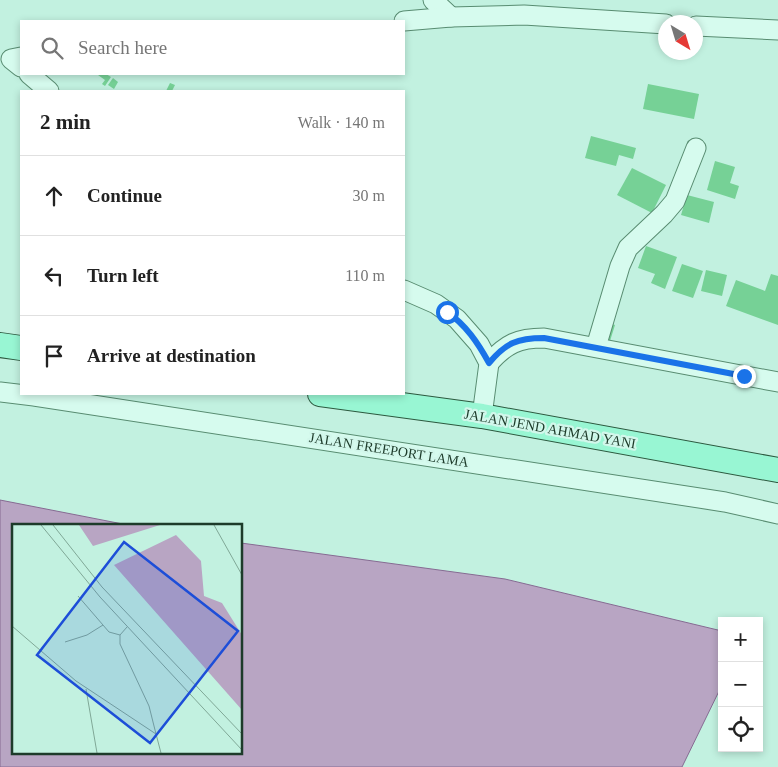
<!DOCTYPE html>
<html lang="en">
<head>
<meta charset="utf-8">
<style>
	:root { --surface:#fff; --page:#f6f6f6; --text:#222; --muted:#767676; --line:#e0e0e0 }
	body { margin:0; font-family:"Times New Roman",serif; background:var(--page); color:var(--text) }
	.controls { position:absolute; right:15px; bottom:15px; display:grid; overflow:hidden; border-radius:0px; box-shadow:0 2px 8px #0003 }
	.controls button { width:45px; height:45px; display:grid; place-items:center; padding:0; border:0; border-bottom:1px solid var(--line); background:var(--surface); color:var(--text); font:25px sans-serif }
	.compass { position:absolute; left:658px; top:15px; width:45px; height:45px; border-radius:50%; background:var(--surface); box-shadow:0 2px 8px #0003; rotate:142deg }
	.stop { position:absolute; width:15px; height:15px; margin:-11px; border:4px solid #1a73e8; border-radius:50%; background:#fff }
	.stop.end { background:#1a73e8; border-color:#fff; box-shadow:0 1px 5px #0008 }
	.list { margin:0; padding:0; list-style:none }
	h2 { display:flex; justify-content:space-between; align-items:center; height:65px; margin:0; padding:0 20px; font-size:21px }
	h2 small { font-size:16px; font-weight:400; color:var(--muted) }
	.list li { display:grid; grid-template-columns:32px 1fr auto; gap:15px; align-items:center; box-sizing:border-box; height:80px; padding:0 20px; border-top:1px solid var(--line) }
	.list b { display:block; font-size:19px; white-space:nowrap }
	.list em { font-size:16px; font-style:normal; color:var(--muted) }
	.icon { flex:none; width:28px; height:28px; fill:none; stroke:currentColor; stroke-width:2; stroke-linecap:round; stroke-linejoin:round }
	.map { position:relative; flex:none; width:778px; height:767px; overflow:hidden }
	.search { position:absolute; background:var(--surface); box-shadow:0 2px 8px #0003; left:20px; top:20px; width:385px; height:55px; display:flex; align-items:center; gap:12px; box-sizing:border-box; padding:0 18px; border-radius:0px; color:var(--muted); font-size:19px }
	.panel { position:absolute; background:var(--surface); box-shadow:0 2px 8px #0003; left:20px; top:90px; width:385px; height:305px; border-radius:0px }
	.map>svg:first-child { display:block }
</style>
</head>
<body>
<div class="map">
<svg width="778" height="767" viewBox="0 0 778 767">
	<rect width="100%" height="100%" fill="#c2f1e0"/>
	<!-- water -->
	<polygon fill="#b8a5c3" stroke="#866b92" points="0,500 133,526 14,526 14,753 241,753 241,543 505,579 722,631 722,685 682,767 0,767"/>
	<!-- building -->
	<g fill="#76d196">
		<polygon points="99,74 106,74 111,77 105,86 102,84 105,80 98,75"/>
		<polygon points="113,78 118,82 114,89 108,85"/>
		<polygon points="170,83 175,85 172,91 166,91"/>
		<polygon points="648,84 699,94 694,119 643,109"/>
		<polygon points="591,136 636,148 633,159 619,155 616,166 585,158"/>
		<polygon points="715,161 735,167 730,183 739,186 735,199 707,190"/>
		<polygon points="632,168 666,185 652,213 617,195"/>
		<polygon points="687,195 714,202 709,223 681,215"/>
		<polygon points="646,246 677,257 665,289 651,283 655,274 638,268"/>
		<polygon points="682,264 703,271 693,298 672,291"/>
		<polygon points="706,270 727,275 722,296 701,291"/>
		<polygon points="771,274 778,276 778,325 726,306 736,280 765,291"/>
		<polygon points="605,321 615,325 610,341 599,337"/>
	</g>
	<g fill="none" stroke-linecap="round" stroke-linejoin="round">
		<!-- minor casing -->
		<g stroke="#588c71" stroke-width="21">
			<g id="minor">
				<polyline points="433,0 451,17"/>
				<polyline points="404,21 451,17 524,15 666,24"/>
				<polyline points="696,26 778,30"/>
				<polyline points="21,57 11,59 21,67"/>
				<polyline points="29,74 49,91"/>
				<polyline points="404,290 436,304 457,319 479,344 489,363 482,416"/>
				<polyline points="596,347 620,266 628,248 664,214 675,201 696,148"/>
				<path d="M489 363C506 344 518 338 544 338L778 382"/>
				<polyline points="0,392 34,396 725,502 778,514"/>
			</g>
		</g>
		<!-- major casing -->
		<g stroke="#2c593f" stroke-width="26">
			<g id="major">
				<polyline points="0,345 21,348"/>
				<polyline points="320,394 482,416 778,470"/>
			</g>
		</g>
		<!-- minor -->
		<use href="#minor" stroke="#d6fbee" stroke-width="19"/>
		<!-- major -->
		<use href="#major" stroke="#98f6d3" stroke-width="24"/>
	</g>
	<g fill="none" stroke-linecap="round" stroke-linejoin="round">
		<!-- route -->
		<path stroke="#1a73e8" stroke-width="6" d="M447 312C466 325 478 343 489 363 506 343 517 338 544 338L744 376"/>
	</g>
	<g text-anchor="middle" dominant-baseline="central" stroke-width="4.5" stroke-linejoin="round" paint-order="stroke">
		<!-- street labels -->
		<g font-size="14" fill="#1d3b2a" stroke="#d2f7eb">
			<text transform="translate(550 429) rotate(10)">JALAN JEND AHMAD YANI</text>
			<text transform="translate(389 450) rotate(9)">JALAN FREEPORT LAMA</text>
		</g>
	</g>
	<!-- overview -->
	<g transform="translate(12 524)">
		<rect width="230" height="230" fill="#c2f1e0"/>
		<path d="M67 1H148L81 22ZM164 11 189 37 192 72 210 79 230 111V186L102 41Z" fill="#b8a5c3"/>
		<path fill="none" stroke="#80a897" stroke-width="1" d="M29 1 88 73 230 226M41 1 90 63 230 210M202 1 230 51M66 72 97 108 108 111M0 102 64 157 144 210 137 182 108 120V111L115 103M53 118 75 111 91 101M74 165 85 229M144 210 149 229"/>
		<path fill="#1d4ed8" fill-opacity="0.15" stroke="#1d4ed8" stroke-width="2.5" d="M112 18 226 107 138 219 25 131Z"/>
		<rect width="230" height="230" fill="none" stroke="#1d3b2a" stroke-width="2.5"/>
	</g>
</svg>
<div class="controls">
<button>+</button>
<button>−</button>
<button><svg class="icon" aria-label="locate" viewBox="0 0 24 24"><circle cx="12" cy="12" r="6"/><path d="M12 2v4M12 18v4M2 12h4M18 12h4"/></svg></button>
</div>
<svg class="compass" viewBox="-18 -18 36 36"><path d="M0-13l5 13h-10z" fill="#e53935"/><path d="M0 13l5-13h-10z" fill="#767676"/></svg>
<div class="stop" style="left:447px;top:312px"></div>
<div class="stop end" style="left:744px;top:376px"></div>
<div class="search"><svg class="icon" aria-label="search" viewBox="0 0 24 24"><circle cx="10" cy="10" r="6"/><path d="M15 15l6 6"/></svg>Search here</div>
<section class="panel">
<h2>2 min<small>Walk · 140 m</small></h2>
<ul class="list">
<li><svg class="icon" aria-label="ahead" viewBox="0 0 24 24"><path d="M12 20V5M6 11l6-6 6 6"/></svg><div><b>Continue</b></div><em>30 m</em></li>
<li><svg class="icon" aria-label="left" viewBox="0 0 24 24"><path d="M17 20v-9H6M10 6l-5 5 5 5"/></svg><div><b>Turn left</b></div><em>110 m</em></li>
<li><svg class="icon" aria-label="arrive" viewBox="0 0 24 24"><path d="M6 21V4h12l-3 4 3 4H6"/></svg><div><b>Arrive at destination</b></div></li>
</ul>
</section>
</div>
</body>
</html>
